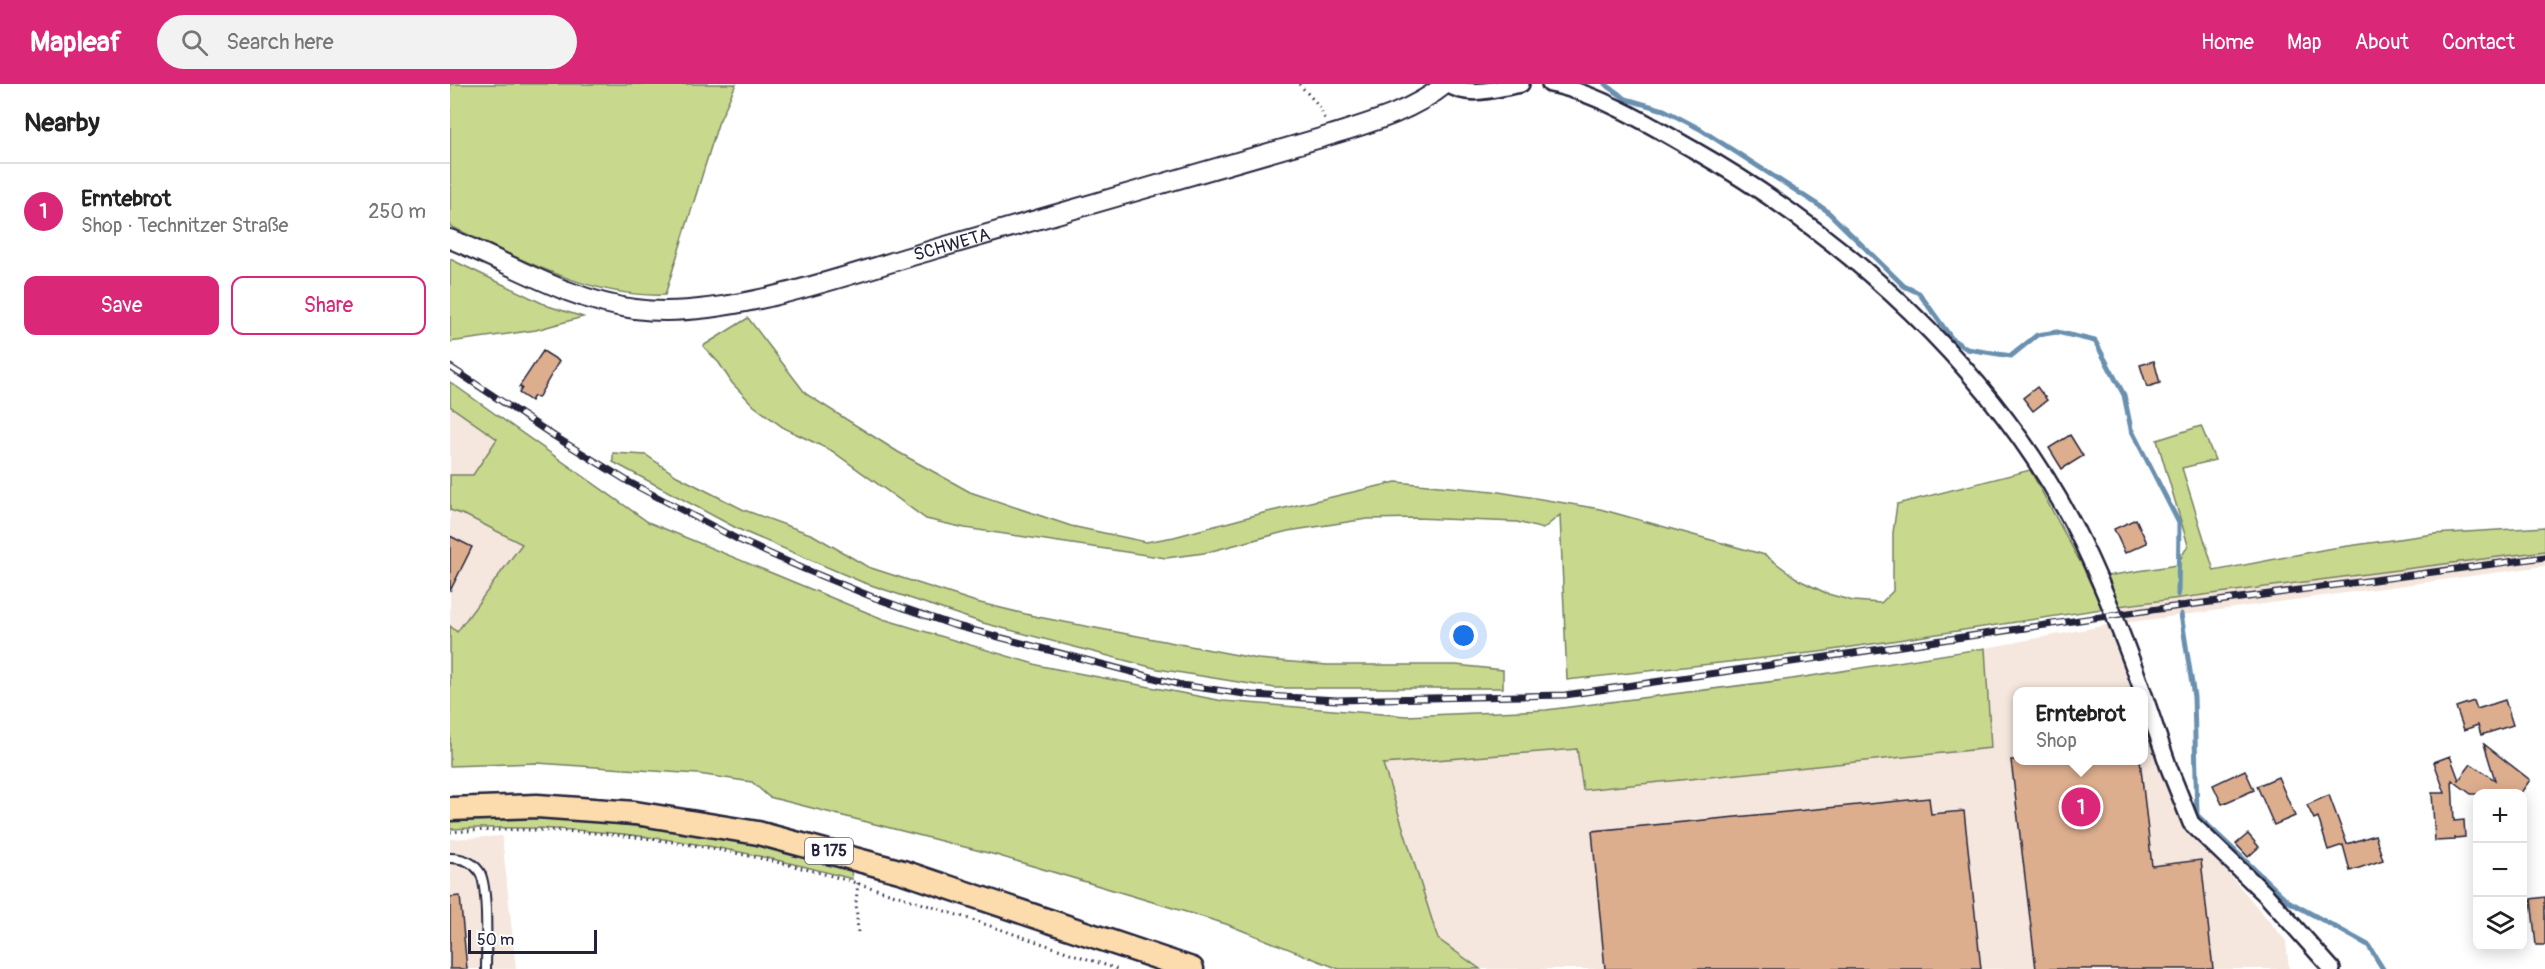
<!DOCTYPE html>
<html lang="en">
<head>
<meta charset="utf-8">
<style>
	:root { --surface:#fff; --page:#f2f2f2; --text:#222; --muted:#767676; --line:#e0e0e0; --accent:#db2777 }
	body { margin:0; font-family:Pangolin,sans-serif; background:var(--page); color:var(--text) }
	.controls { position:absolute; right:18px; bottom:18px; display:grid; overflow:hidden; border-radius:12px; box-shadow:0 3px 15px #0003 }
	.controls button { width:54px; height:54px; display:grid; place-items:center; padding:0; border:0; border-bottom:2px solid var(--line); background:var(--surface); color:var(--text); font:30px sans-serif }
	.scale { position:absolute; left:18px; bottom:15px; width:129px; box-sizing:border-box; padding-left:6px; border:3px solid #22223b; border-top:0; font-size:16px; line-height:21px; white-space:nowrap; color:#22223b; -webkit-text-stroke:4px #fff; paint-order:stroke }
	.you { position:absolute; left:1014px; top:552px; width:21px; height:21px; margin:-15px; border:4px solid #fff; border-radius:50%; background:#1a73e8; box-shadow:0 0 0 9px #1a73e833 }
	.badge { display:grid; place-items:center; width:39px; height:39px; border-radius:50%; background:var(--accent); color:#fff; font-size:20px; font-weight:700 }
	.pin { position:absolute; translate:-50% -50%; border:3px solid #fff; box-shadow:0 2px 6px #0006 }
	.popup { position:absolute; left:1563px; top:603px; width:135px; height:78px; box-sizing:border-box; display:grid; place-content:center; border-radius:12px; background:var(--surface); filter:drop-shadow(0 2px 4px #0005); font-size:20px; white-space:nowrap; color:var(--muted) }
	.popup b { font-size:22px; color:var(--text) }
	.popup::after { content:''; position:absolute; left:50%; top:100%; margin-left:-12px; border:12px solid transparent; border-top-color:var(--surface) }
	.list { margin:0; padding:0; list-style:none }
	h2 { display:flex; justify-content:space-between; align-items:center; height:78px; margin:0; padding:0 24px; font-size:26px }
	h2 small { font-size:20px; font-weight:400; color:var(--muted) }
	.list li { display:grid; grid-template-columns:39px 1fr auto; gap:18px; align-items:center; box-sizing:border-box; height:96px; padding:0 24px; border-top:2px solid var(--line) }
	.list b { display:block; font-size:22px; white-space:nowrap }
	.list p { margin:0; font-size:20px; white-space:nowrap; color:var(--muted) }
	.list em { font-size:20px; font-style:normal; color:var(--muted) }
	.actions { display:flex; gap:12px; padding:18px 24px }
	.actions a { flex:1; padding:14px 0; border:2px solid var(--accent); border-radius:12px; text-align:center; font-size:21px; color:var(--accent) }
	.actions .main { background:var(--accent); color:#fff }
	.icon { flex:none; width:33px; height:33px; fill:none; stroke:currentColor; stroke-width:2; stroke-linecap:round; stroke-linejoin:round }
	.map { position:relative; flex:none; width:2095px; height:885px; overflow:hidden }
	header { display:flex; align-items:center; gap:36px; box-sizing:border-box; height:84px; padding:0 30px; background:var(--accent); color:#fff }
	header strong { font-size:28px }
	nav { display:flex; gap:33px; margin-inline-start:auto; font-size:21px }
	.search { width:420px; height:54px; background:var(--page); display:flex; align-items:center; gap:15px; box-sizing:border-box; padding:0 21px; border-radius:33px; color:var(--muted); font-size:22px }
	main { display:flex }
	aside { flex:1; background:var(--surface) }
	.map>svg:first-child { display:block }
</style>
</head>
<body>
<header>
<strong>Mapleaf</strong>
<div class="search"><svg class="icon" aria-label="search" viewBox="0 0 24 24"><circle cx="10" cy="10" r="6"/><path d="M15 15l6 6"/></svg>Search here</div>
<nav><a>Home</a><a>Map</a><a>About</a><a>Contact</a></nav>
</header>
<main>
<aside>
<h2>Nearby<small></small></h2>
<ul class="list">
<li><span class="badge">1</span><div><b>Erntebrot</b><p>Shop · Technitzer Straße</p></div><em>250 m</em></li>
</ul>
<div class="actions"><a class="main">Save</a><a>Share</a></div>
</aside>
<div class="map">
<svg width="2095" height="885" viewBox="0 0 2095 885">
	<rect width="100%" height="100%" fill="#fff"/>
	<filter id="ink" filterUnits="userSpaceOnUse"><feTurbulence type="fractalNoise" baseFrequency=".0167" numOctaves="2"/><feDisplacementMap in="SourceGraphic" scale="12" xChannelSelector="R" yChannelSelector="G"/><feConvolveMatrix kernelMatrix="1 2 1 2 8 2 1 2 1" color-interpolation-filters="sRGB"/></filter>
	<g filter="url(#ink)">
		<!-- built -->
		<g fill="#f5e7dd">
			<polygon points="0,322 47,355 23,391 0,391"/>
			<polygon points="0,426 17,432 72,460 7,548 0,542"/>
			<polygon points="2095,467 2095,482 1659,541 1683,607 1568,608 1568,676 1694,676 1694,637 1731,737 1744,756 1768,777 1836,857 1839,885 1030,885 988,855 932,680 1127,665 1134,706 1541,664 1535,564 1658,541 1652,525"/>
			<polygon points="52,752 66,885 0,885 0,755"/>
		</g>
		<!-- green -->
		<g fill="#c8d98d" stroke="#757e64" stroke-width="1.5">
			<path d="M0 0H286L268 40 215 211C139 214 67 173 0 142Z"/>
			<polygon points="0,175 98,222 133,233 86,246 0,258"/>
			<polygon points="298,234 356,310 448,368 520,408 621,442 696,458 724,453 813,429 946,398 1043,407 1150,425 1315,471 1349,496 1378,510 1403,517 1431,519 1443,507 1443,449 1447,420 1580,386 1633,483 1652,525 1369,568 1117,596 1110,431 1093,445 1067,438 966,434 917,435 838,447 754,469 716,474 515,444 476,435 382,367 334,344 304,322 282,299 269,279 253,262"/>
			<polygon points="0,298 198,438 433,535 591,582 773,617 956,632 1096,626 1342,595 1535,564 1541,664 1133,706 1127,665 933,680 988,855 1030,885 889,885 776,840 546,771 319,713 302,698 248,690 87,679 0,682 0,542 7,548 72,460 17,432 0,426 0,391 23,391 47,355 0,322"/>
			<polygon points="1751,342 1765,376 1732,384 1764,487 1877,465 1984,450 2095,443 2095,467 1669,522 1656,492 1727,481 1738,461 1707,356"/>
			<polygon points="163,369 196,371 227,392 294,426 363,451 418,483 526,518 588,533 808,575 877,581 1006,581 1053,586 1053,604 825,604 708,585 533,539 412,498 288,445 163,378"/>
			<path d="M69 733C182 738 293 753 401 785L402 795C269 758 138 738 0 745V734Z"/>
		</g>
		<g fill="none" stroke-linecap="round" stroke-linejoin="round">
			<!-- stream -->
			<g stroke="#6b90af" stroke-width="5">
				<polyline points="1155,0 1176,15 1214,26 1250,45 1376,126 1454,202 1469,209 1502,255 1517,265 1561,272 1587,251 1607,248 1645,257 1674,311 1681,345 1729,439 1728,511"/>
				<polyline points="1731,530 1744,613 1747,731 1838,817 1918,861 1933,885"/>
			</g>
		</g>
		<!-- building -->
		<g fill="#ddae8e" stroke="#22223b" stroke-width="1.5">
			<polygon points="93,267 109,277 88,314 84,312 81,317 69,309 72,304 69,303"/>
			<polygon points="1704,277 1710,299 1697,303 1690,281"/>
			<polygon points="1587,303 1597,316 1583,327 1573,314"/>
			<polygon points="1620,351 1633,372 1612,385 1599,364"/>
			<polygon points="1686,435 1697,459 1675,469 1664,445"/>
			<polygon points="0,452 22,463 0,507"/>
			<polygon points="2055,616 2063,641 2031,651 2028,641 2014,646 2006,623 2024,617 2027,625"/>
			<polygon points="2034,660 2080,696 2070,710 2021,710 2002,696 2004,737 2014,736 2015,753 2005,754 2005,756 1985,757 1982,709 1995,709 1984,678 2000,672 2009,696 2021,680 2045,696"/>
			<polygon points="1561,676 1690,676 1702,782 1751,776 1763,885 1586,885"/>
			<polygon points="1795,686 1804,706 1772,720 1763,701"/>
			<polygon points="1828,693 1845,732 1824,741 1807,702"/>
			<polygon points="1879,711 1897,760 1925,751 1933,776 1900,787 1893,761 1878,766 1868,733 1864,735 1857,721"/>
			<polygon points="1479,714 1481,730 1514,727 1531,885 1155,885 1142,747"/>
			<polygon points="1798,750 1809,763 1798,773 1786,760"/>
			<polygon points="10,812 17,885 0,885 0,813"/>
			<polygon points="2095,813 2095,861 2086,861 2081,815"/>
		</g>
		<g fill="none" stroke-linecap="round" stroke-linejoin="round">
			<!-- service casing -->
			<g stroke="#22223b" stroke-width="12">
				<path id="service" d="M0 774C11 774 22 777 29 787 39 800 36 866 36 885"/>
			</g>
			<!-- minor casing -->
			<g stroke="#22223b" stroke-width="20">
				<g id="minor">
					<path d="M998 0C1018 15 1048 4 1071 0"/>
					<path d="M1100 0C1148 9 1202 42 1244 66 1397 153 1543 286 1625 444 1652 497 1673 552 1693 608"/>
					<polyline points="1694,611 1719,684 1741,739 1816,811 1882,885"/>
				</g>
			</g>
			<!-- tertiary casing -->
			<g stroke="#22223b" stroke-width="22">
				<g id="tertiary">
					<path id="s1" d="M0 155C60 179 120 217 185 225 273 237 396 191 482 166 615 128 748 89 881 51 923 38 962 27 996 0"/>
				</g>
			</g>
			<!-- primary casing -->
			<g stroke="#22223b" stroke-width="27">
				<polyline id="primary" points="0,725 87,722 185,729 308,749 453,788 742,885"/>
			</g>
			<!-- path -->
			<g stroke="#22223b" stroke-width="3" stroke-dasharray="1.5 4.5" stroke-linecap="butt">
				<polyline points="849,0 870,23 875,35"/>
				<path d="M0 748C143 738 290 763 426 805 507 830 587 858 667 885"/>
				<polyline points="408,848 406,818 408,799"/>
			</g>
			<!-- service -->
			<use href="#service" stroke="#fff" stroke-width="8"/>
			<!-- minor -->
			<use href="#minor" stroke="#fff" stroke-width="15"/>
			<!-- tertiary -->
			<use href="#tertiary" stroke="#fff" stroke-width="18"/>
			<!-- primary -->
			<use href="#primary" stroke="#fcdcac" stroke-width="22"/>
			<!-- rail casing -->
			<g stroke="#22223b" stroke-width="7">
				<polyline id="rail" points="0,283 104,352 179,398 287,455 354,485 425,514 503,541 731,601 802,611 887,616 1115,611 1664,531 2095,473"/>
			</g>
			<!-- rail -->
			<use href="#rail" stroke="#fff" stroke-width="4.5" stroke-dasharray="14" stroke-linecap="butt"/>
		</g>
	</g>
	<g text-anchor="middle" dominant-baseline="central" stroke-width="5" stroke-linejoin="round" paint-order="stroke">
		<!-- shield labels -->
		<rect fill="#fff" stroke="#646476" stroke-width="1.5" x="355" y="754" width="48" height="26" rx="4.5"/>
		<g font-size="16" font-weight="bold" fill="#22223b">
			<text x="379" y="767">B 175</text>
		</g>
		<!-- street labels -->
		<g font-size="18" fill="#22223b" stroke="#fff">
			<text stroke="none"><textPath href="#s1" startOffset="524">SCHWETA</textPath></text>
		</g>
	</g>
</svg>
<div class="controls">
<button>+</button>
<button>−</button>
<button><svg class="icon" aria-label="layers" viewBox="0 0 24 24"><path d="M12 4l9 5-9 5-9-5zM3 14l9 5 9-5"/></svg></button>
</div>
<div class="scale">50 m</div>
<div class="you"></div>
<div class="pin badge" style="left:1631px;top:723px">1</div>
<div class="popup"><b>Erntebrot</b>Shop</div>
</div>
</main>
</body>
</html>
